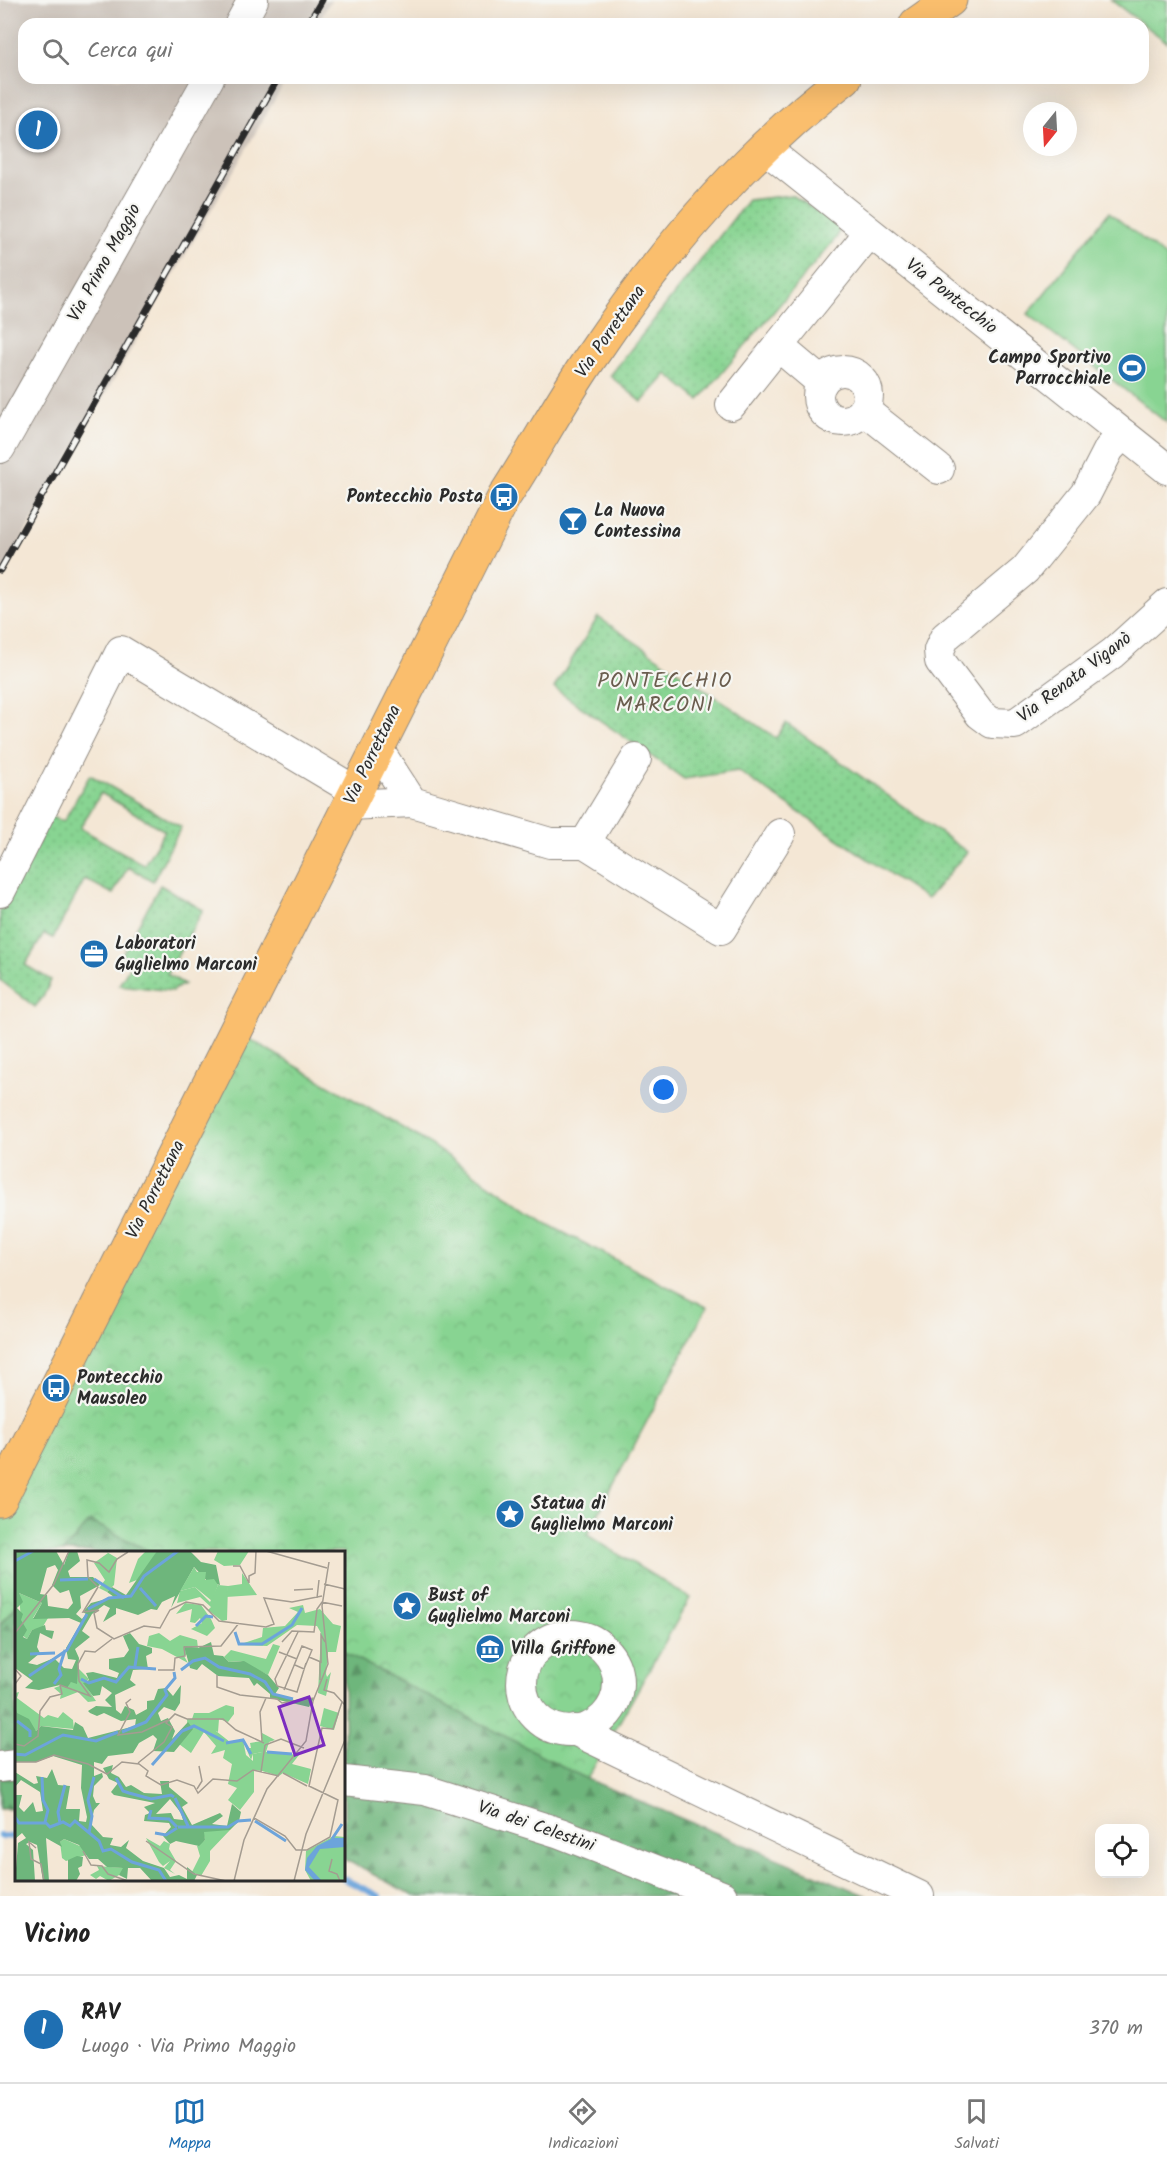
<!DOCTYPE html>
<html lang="it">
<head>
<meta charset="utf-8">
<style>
	:root { --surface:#fff; --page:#f2f2f2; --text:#222; --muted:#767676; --line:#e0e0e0; --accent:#1f6fb2 }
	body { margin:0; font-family:Kalam,sans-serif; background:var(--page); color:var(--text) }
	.controls { position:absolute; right:18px; bottom:18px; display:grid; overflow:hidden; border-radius:12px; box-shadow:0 6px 24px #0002 }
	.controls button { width:54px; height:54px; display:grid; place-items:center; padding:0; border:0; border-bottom:2px solid var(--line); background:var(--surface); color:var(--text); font:30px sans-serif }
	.compass { position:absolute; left:1023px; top:102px; width:54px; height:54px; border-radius:50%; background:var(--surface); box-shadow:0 6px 24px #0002; rotate:198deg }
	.you { position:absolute; left:664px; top:1090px; width:21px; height:21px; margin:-15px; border:4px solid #fff; border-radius:50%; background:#1a73e8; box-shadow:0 0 0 9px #1a73e833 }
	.badge { display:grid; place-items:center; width:39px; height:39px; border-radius:50%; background:var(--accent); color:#fff; font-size:20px; font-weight:700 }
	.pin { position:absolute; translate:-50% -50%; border:3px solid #fff; box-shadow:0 2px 6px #0006 }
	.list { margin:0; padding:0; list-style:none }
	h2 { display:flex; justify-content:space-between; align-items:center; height:78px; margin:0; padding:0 24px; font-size:26px }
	h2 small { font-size:20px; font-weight:400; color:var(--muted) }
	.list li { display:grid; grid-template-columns:39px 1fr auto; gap:18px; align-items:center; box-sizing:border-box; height:108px; padding:0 24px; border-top:2px solid var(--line) }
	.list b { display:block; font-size:22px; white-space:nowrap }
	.list p { margin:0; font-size:20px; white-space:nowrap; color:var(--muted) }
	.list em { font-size:20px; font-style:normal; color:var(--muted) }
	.icon { flex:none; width:33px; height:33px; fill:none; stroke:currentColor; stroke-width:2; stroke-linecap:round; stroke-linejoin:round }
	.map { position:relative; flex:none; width:1167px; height:1896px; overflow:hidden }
	.search { position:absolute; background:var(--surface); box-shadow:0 6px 24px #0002; left:18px; right:18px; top:18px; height:66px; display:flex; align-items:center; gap:15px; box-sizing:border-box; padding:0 21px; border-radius:18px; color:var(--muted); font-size:22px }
	.sheet { height:186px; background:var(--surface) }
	nav { display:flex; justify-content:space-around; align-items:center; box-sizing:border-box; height:84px; border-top:2px solid var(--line); background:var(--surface); font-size:16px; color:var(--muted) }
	nav a { display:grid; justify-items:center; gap:3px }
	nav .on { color:var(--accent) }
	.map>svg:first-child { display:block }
</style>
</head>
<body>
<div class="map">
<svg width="1167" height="1896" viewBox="0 0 1167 1896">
	<defs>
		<pattern id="grass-dots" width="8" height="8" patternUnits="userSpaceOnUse" patternTransform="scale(1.5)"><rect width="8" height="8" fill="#88d492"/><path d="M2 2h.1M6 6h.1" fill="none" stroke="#76b67e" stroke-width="1.8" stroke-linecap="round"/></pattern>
		<pattern id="forest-firs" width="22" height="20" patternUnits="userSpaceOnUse" patternTransform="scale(1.5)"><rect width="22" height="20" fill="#6eb67c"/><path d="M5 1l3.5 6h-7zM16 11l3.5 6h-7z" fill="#5b9466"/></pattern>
		<pattern id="park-crowns" width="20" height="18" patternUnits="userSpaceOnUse" patternTransform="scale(1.5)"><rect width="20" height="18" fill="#88d492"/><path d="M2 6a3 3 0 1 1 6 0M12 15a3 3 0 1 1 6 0" fill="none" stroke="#76b67e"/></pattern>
	</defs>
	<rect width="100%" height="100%" fill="#f6f6f2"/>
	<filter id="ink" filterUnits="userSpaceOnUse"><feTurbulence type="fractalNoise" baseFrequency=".0167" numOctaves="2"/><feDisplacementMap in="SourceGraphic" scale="12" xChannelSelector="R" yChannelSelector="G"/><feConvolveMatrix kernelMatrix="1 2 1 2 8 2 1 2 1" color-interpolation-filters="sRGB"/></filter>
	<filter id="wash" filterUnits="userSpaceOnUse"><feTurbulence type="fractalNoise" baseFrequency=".008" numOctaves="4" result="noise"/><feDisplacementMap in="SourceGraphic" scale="24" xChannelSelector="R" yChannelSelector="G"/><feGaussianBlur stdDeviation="1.35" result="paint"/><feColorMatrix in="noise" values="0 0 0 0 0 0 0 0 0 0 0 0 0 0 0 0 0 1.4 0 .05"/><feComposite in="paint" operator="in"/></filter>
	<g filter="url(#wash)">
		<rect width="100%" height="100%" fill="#f4e7d5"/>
		<!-- industrial -->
		<polygon fill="#ccc2b9" points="0,0 331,0 317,24 24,24 24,78 287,78 0,577"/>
		<!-- grass -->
		<g fill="url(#grass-dots)" stroke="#5a805e" stroke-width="1.5" fill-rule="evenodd">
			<polygon points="791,195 840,225 837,237 699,400 667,374 642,402 610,376 748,200"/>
			<polygon points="598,617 776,738 786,723 967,852 927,899 738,771 684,779 554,688"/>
			<path d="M90 775 181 827 153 881 128 867 113 894 85 879 53 938 44 934 25 965 51 980 43 997 35 1007 0 980V912L51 817 63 822ZM101 793 165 831 144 865 80 828Z"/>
			<polygon points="160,885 203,910 167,974 184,984 172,991 119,985 131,964 120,958"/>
		</g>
		<!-- forest -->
		<g fill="url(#forest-firs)" stroke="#4c7054" stroke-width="1.5">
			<polygon points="90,1521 151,1552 63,1552"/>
			<polygon points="16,1606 16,1809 0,1809 0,1625"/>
			<polygon points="344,1652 587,1779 867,1896 414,1896 344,1859"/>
		</g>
		<!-- park -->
		<g fill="url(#park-crowns)" stroke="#5a805e" stroke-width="1.5">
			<polygon points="1111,0 1167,0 1167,42"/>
			<polygon points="236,1031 430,1144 549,1225 707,1307 587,1535 690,1598 587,1779 344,1652 344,1552 151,1552 90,1521 63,1552 16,1552 16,1606 0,1625 0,1500"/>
		</g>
		<!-- pitch -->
		<polygon fill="#88d492" stroke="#5a805e" stroke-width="1.5" points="1109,212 1167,258 1167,423 1028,314"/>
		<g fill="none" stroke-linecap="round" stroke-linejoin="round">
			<!-- stream -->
			<g stroke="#6ca4db" stroke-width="6">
				<polyline points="0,1836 16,1837"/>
				<polyline points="344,1879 379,1896"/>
			</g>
		</g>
	</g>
	<g filter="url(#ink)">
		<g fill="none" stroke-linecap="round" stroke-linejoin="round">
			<!-- minor casing -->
			<g stroke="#908980" stroke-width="32">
				<g id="minor">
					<polyline points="240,24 253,0"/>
					<polyline points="763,147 1167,469"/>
					<polyline points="778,346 869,233"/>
					<circle cx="843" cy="396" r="25"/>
					<polyline points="731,405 778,346 822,383"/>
					<polyline points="864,410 939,469"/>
					<polyline points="1123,434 1109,449 1086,494 1025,570 945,637 939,650 940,661 980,714 992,723 1015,724 1113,653 1167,604"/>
					<polyline points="0,448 209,78"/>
					<polyline points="377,748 412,802 550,843 585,843 721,929 780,834"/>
					<polyline points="349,805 412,802"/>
					<polyline points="585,843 636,759"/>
					<polyline points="0,892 121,651 355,791"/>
					<circle cx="570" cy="1683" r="48"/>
					<polyline points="574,1730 919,1896"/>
					<polyline points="0,1767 16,1765"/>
					<polyline points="344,1781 425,1790 560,1833 722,1896"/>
				</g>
			</g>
			<!-- major casing -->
			<g stroke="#908980" stroke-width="35">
				<g id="major">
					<polyline points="916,24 950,0"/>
					<path d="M0 1500 504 497C534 451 560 402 591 357 661 253 745 154 845 78"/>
				</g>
			</g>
			<!-- minor -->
			<use href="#minor" stroke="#fff" stroke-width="30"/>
			<!-- major -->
			<use href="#major" stroke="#fabe6d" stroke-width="33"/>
			<!-- rail casing -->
			<g stroke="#2b2b2b" stroke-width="7">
				<g id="rail">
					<polyline points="308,24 322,0"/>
					<polyline points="0,570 278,78"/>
				</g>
			</g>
			<!-- rail -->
			<use href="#rail" stroke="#f6f6f2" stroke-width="4.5" stroke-dasharray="14" stroke-linecap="butt"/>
		</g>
	</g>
	<!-- icons -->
	<defs>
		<g id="stadium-disc" transform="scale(1.5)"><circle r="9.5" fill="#1f6fb2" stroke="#f6f6f2"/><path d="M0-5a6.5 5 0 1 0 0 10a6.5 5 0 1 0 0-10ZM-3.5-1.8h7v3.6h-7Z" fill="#fff"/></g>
		<g id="bus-disc" transform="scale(1.5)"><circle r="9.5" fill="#1f6fb2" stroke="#f6f6f2"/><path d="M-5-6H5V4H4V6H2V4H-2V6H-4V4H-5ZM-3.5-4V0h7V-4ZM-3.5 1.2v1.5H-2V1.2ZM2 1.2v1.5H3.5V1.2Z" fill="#fff"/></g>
		<g id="bar-disc" transform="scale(1.5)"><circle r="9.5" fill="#1f6fb2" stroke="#f6f6f2"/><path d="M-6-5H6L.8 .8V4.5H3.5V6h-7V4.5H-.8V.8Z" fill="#fff"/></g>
		<g id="office-disc" transform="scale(1.5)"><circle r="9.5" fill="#1f6fb2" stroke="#f6f6f2"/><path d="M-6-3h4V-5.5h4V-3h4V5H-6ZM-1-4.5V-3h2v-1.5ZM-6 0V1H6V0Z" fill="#fff"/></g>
		<g id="sight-disc" transform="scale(1.5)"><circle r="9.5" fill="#1f6fb2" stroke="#f6f6f2"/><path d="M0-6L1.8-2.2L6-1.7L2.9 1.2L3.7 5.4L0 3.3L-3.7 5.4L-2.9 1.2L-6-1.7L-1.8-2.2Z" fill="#fff"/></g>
		<g id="museum-disc" transform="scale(1.5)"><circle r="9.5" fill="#1f6fb2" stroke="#f6f6f2"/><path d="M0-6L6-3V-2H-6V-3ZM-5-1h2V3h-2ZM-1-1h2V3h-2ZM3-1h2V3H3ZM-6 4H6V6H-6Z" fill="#fff"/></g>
	</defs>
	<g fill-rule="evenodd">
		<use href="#stadium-disc" x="1132" y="368"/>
		<use href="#bus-disc" x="504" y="497"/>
		<use href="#bar-disc" x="573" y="521"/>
		<use href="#office-disc" x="94" y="954"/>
		<use href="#bus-disc" x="56" y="1388"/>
		<use href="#sight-disc" x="510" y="1514"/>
		<use href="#sight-disc" x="407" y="1606"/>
		<use href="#museum-disc" x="490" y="1649"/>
	</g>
	<g text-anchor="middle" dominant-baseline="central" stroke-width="4.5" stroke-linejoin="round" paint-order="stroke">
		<!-- street labels -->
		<g font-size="18" fill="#2b2b2b" stroke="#f6f6f2">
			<text transform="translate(105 263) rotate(-61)">Via Primo Maggio</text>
			<text transform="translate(951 297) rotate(38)">Via Pontecchio</text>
			<text transform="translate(611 332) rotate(-55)">Via Porrettana</text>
			<text transform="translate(1075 678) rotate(-37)">Via Renata Viganò</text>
			<text transform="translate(373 755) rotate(-64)">Via Porrettana</text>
			<text transform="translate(156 1190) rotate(-63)">Via Porrettana</text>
			<text transform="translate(536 1827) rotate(19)">Via dei Celestini</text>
		</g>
		<!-- poi labels -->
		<g font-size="18" font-weight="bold" fill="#2b2b2b" stroke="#f6f6f2" text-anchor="start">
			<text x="1111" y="358" text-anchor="end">Campo Sportivo<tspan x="1111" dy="21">Parrocchiale</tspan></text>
			<text x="483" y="497" text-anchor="end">Pontecchio Posta</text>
			<text x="594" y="511">La Nuova<tspan x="594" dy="21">Contessina</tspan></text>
			<text x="115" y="944">Laboratori<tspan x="115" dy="21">Guglielmo Marconi</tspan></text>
			<text x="77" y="1378">Pontecchio<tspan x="77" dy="21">Mausoleo</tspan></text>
			<text x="531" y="1504">Statua di<tspan x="531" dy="21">Guglielmo Marconi</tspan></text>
			<text x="428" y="1596">Bust of<tspan x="428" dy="21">Guglielmo Marconi</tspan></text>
			<text x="511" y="1649">Villa Griffone</text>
		</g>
		<!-- quarter labels -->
		<g font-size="21" letter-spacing="1.5" fill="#6a5d4e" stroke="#f6f6f2">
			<text x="665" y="681">PONTECCHIO<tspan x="665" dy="24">MARCONI</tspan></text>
		</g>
	</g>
	<!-- overview -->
	<g transform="translate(15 1551)">
		<rect width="330" height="330" fill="#f4e7d5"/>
		<path d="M90 0 102 7 99 34 92 41 84 37 90 29 79 12 93 2ZM131 0H142L127 27 114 32 123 8ZM203 34 213 35 212 69 207 70 193 59 196 56 185 46 162 52 165 40 180 36 195 51ZM4 42 27 52 18 67H33L27 77 17 79 12 88 7 84ZM170 52 186 54 196 68 200 77 192 85 176 78 187 72 185 67 180 72 175 71 177 58 161 63ZM288 54 290 62 305 58 318 73 326 75 321 101H313L311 123 312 126 316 121 311 145 303 142 306 82 302 75 282 74 252 95 223 94 247 86 248 77 270 75 283 61 274 57ZM144 82 155 90 165 84 182 89 183 97 169 105 173 112 147 98 132 95 134 85ZM258 93 265 95 253 124 226 110 214 111 209 106 216 99 251 108ZM64 118 74 128 69 132 81 150 73 151 63 141 45 148 46 143 39 137 56 131ZM4 141 2 147 29 167 33 164 43 167 48 161 58 169 59 178 26 175 21 180 1 162 0 142ZM172 168H200L201 180 215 191 228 189 231 204 238 210V203L247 201V220L239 219V241L225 259 213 249 222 237 213 233 217 213 208 207 210 199 196 203 201 195 189 181 176 202 164 193 173 182ZM198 277 215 279 195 300V310L186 325 177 321 185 305 182 295 190 289 188 281ZM49 288 67 296 71 304 51 310 47 307 45 291ZM82 315 108 317 109 321 94 330 85 325 81 328 75 324 84 319Z" fill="#88d492"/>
		<path d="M0 0H41L49 14 54 0H62L65 10 53 20 55 26H78L85 34 65 45 66 57 61 63 67 68 71 63 68 61 76 52 99 46 92 41 97 36 111 44 142 0H175L186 11 201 14 205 34 193 31 179 16 156 57 160 45 147 51 142 59 136 58 123 64 101 57V63L88 71 95 57 89 54 77 63 67 80 75 86 60 98 64 107 62 133 56 131 52 137 45 134 24 139 10 137 18 130 0 117ZM40 14 43 19 37 34 45 42 54 39 58 52 53 58 33 55 32 44 25 43 32 17ZM4 42 27 52 18 68 54 67 66 72 51 97 53 108 61 109 57 118 49 117 39 107 22 114 13 112 25 102 22 96 25 82 37 88 39 80 31 79 30 74 17 79 12 88 8 86 12 79 6 69 8 63 2 57 8 51ZM115 82 124 93 137 97V102L131 105 133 118 118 119 115 129 121 134 100 144 101 159 106 163 110 155 119 159 121 164 132 158V150L139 149 143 138 151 137 158 145 166 134 165 152 160 160 149 156 143 162 146 170 153 167 160 180 157 188 173 171 178 178 159 201 138 200 142 188 138 184 124 192 118 202 93 205 87 213 79 211V225L87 222 88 226 79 235 78 245 81 252H85L79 259 76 273 88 286 98 287 95 294 106 296 114 289 111 297 128 310 149 317 155 326 164 324 172 328V316L182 324 179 330H137L125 317H113L112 328 104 324 108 317 92 316 83 308H74L64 294 49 288 45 291 47 296 31 287 34 330H28L22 294 15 291 11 293 18 299 20 330H0L3 292 11 287 7 282 0 288V244H7L4 256 9 261 18 251 21 261 28 260 25 241 6 229 0 236V221L19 233 23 232 21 225 32 227 37 218 43 234 55 235 51 258H65L64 270 71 271 72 266 66 237 67 214 38 205 21 211H0V155L2 162 14 168 21 180 26 175 58 179 60 171 68 176 73 187 120 175 121 168 106 170 89 162 82 165 75 162 73 160 81 155 97 156 90 149 97 142 87 135 85 144 78 145 68 132 74 129 71 122 78 121 102 127 104 122 94 118V108L109 106 114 99 108 85ZM196 91 199 104 208 105 214 111 229 110 253 124 264 137 260 143 279 149 299 147 294 156 255 147V143L242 132 239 135 234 127 203 125 187 113 182 119 175 117 169 95 183 97ZM98 214 96 222 104 226 111 236 116 234 129 242 147 243 145 230H154V236L173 252 167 256 177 274 205 262 208 265 197 273 212 275 217 253 226 261 224 270 215 279 189 281 190 289 184 295 161 290 155 293 148 285 156 276 154 272 129 270 130 264 135 262 129 256 140 252 99 244 96 241 103 232 94 228 88 217ZM155 248 166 262 168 269 159 268 156 262 141 263ZM62 305 68 306 67 315 63 317 65 323 61 330H53V309Z" fill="#6eb67c" fill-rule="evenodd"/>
		<path d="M203 0H234L225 14 209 15 199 9ZM179 16 182 21H191L190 29 199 28 203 34 197 50 180 36 165 40ZM227 22 242 44 211 46 213 35 227 33ZM211 154 219 156V163L213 171 204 168 203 181 197 178 200 169 177 168 179 162H194ZM247 182 260 189 254 191 251 201 284 204 277 213 296 218 293 233 268 222 264 225 247 220V201L238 203 236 209 231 197H236L235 192 247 190ZM319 285 330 286V330H296L290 319 291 300ZM131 287 145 295 149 290 155 293 154 298 161 310 155 319 160 323 149 317 155 310 148 315 144 311Z" fill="#88d492"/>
		<path d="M309 157 324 162 319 179 305 175Z" fill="#88d492"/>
		<path d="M318 287H330V296L305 298 294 316 307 330H300L290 319 292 307 302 295Z" fill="#6ca4db"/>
		<path fill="none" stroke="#6ca4db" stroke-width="3" d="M0 10 18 0M79 28 109 47M45 29 73 28M125 37 141 55M73 58 94 47 116 45 129 25 163 0M181 75 191 65 198 66M220 81 224 93H247L277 74 287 57M15 103 40 102M120 115 123 96M166 119 178 110 190 107 204 116 235 123 250 131 258 143 278 148M14 125 52 99 72 63M66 128 74 132 89 127 101 131 114 116 141 118M39 133 46 124 44 118 50 99M2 170 15 180V186M107 181 131 171 152 144 150 139 160 127 159 121M211 192 228 189 236 203M252 201 277 203M0 203 10 204 48 184 81 190 103 181M137 214 167 180 179 175 209 190M27 226 28 249 33 259 30 271M101 227 108 240 114 242 136 248 156 244 159 246M160 247 174 277M136 259 134 267 154 268 162 276M0 266 4 272H31L35 276 48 271 55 275 60 270 84 290 88 300 96 298 117 311 144 319 151 330M240 270 271 290M45 272 43 261 50 234M163 276H213L223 270 236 269M74 282 77 265 73 249 79 226M140 282 151 284 162 277M317 288 327 273"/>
		<path fill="none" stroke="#a49c91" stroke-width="1.5" d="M251 0 312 17M218 15H225L234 32V25L240 22 241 0M309 33 330 38M279 39 298 38M302 47 304 29M83 59 68 61 83 36 73 26 72 9 84 12 94 21 102 8 113 1M84 59 79 62 82 77 99 88 129 75 145 77 155 59 171 51 188 54 204 70 251 76 259 73 249 47 277 51 307 45M283 81 260 128 262 135 282 141 291 112M0 82 39 33 54 0M267 91 277 80 299 81 302 58 307 51 327 55M264 101 282 108M294 106 306 111V84L310 91M0 118 6 125 0 133M143 119H159L160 107 170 105 169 96 206 95 224 72M202 124V136L225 144 262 148 267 152 299 147M312 128 309 139 319 142 330 154M305 129V110M269 139 287 95 297 99 289 118 280 114M116 148 111 152 115 161 103 184 127 181 153 169M247 190 245 161 251 147M0 193 9 195 23 185 25 160 35 146 47 143 45 134 75 145 64 130 63 113 70 100 80 101 97 88M250 194 266 188 289 197M0 211H21L39 204 73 213 92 223 107 211 124 213 133 220 131 225 146 234 162 229 179 235 183 242 198 228 222 230 238 219 264 225M123 212 149 191 157 176 151 172 160 163 172 168H208L221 179 249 192M246 221 250 194M268 222 292 235M182 238 187 230 184 215M239 267 270 285 281 299H292L315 286 323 249 294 235 307 177 318 178 327 151M131 290 179 323 211 330M21 297 14 291 16 308 26 313 29 330M68 300 76 314 87 315 93 323 113 330M317 308 314 320 322 323 325 330M219 330 229 289 252 238 291 190 298 150 313 113 307 55 314 11M279 330 291 283 330 189"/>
		<path fill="#7b2cbf" fill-opacity="0.15" stroke="#7b2cbf" stroke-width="3" d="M294 146 309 194 280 204 264 156Z"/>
		<rect width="330" height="330" fill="none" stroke="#2b2b2b" stroke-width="3"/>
	</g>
</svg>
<div class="controls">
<button><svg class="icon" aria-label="locate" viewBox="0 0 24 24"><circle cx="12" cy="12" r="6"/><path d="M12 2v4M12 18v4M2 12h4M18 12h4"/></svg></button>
</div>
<svg class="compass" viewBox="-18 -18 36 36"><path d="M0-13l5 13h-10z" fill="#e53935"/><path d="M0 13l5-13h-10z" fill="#767676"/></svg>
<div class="you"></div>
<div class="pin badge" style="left:38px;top:130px">1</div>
<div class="search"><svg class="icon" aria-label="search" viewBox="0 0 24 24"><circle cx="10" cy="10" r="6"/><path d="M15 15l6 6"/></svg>Cerca qui</div>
</div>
<section class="sheet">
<h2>Vicino<small></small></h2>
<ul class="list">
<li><span class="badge">1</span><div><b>RAV</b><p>Luogo · Via Primo Maggio</p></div><em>370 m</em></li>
</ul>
</section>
<nav>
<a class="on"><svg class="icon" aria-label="map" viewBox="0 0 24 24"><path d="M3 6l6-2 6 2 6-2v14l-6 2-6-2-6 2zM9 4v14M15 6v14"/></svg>Mappa</a>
<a><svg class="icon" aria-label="directions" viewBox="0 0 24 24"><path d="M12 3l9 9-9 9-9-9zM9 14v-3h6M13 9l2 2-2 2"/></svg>Indicazioni</a>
<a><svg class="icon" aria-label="saved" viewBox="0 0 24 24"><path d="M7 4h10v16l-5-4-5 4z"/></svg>Salvati</a>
</nav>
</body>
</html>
